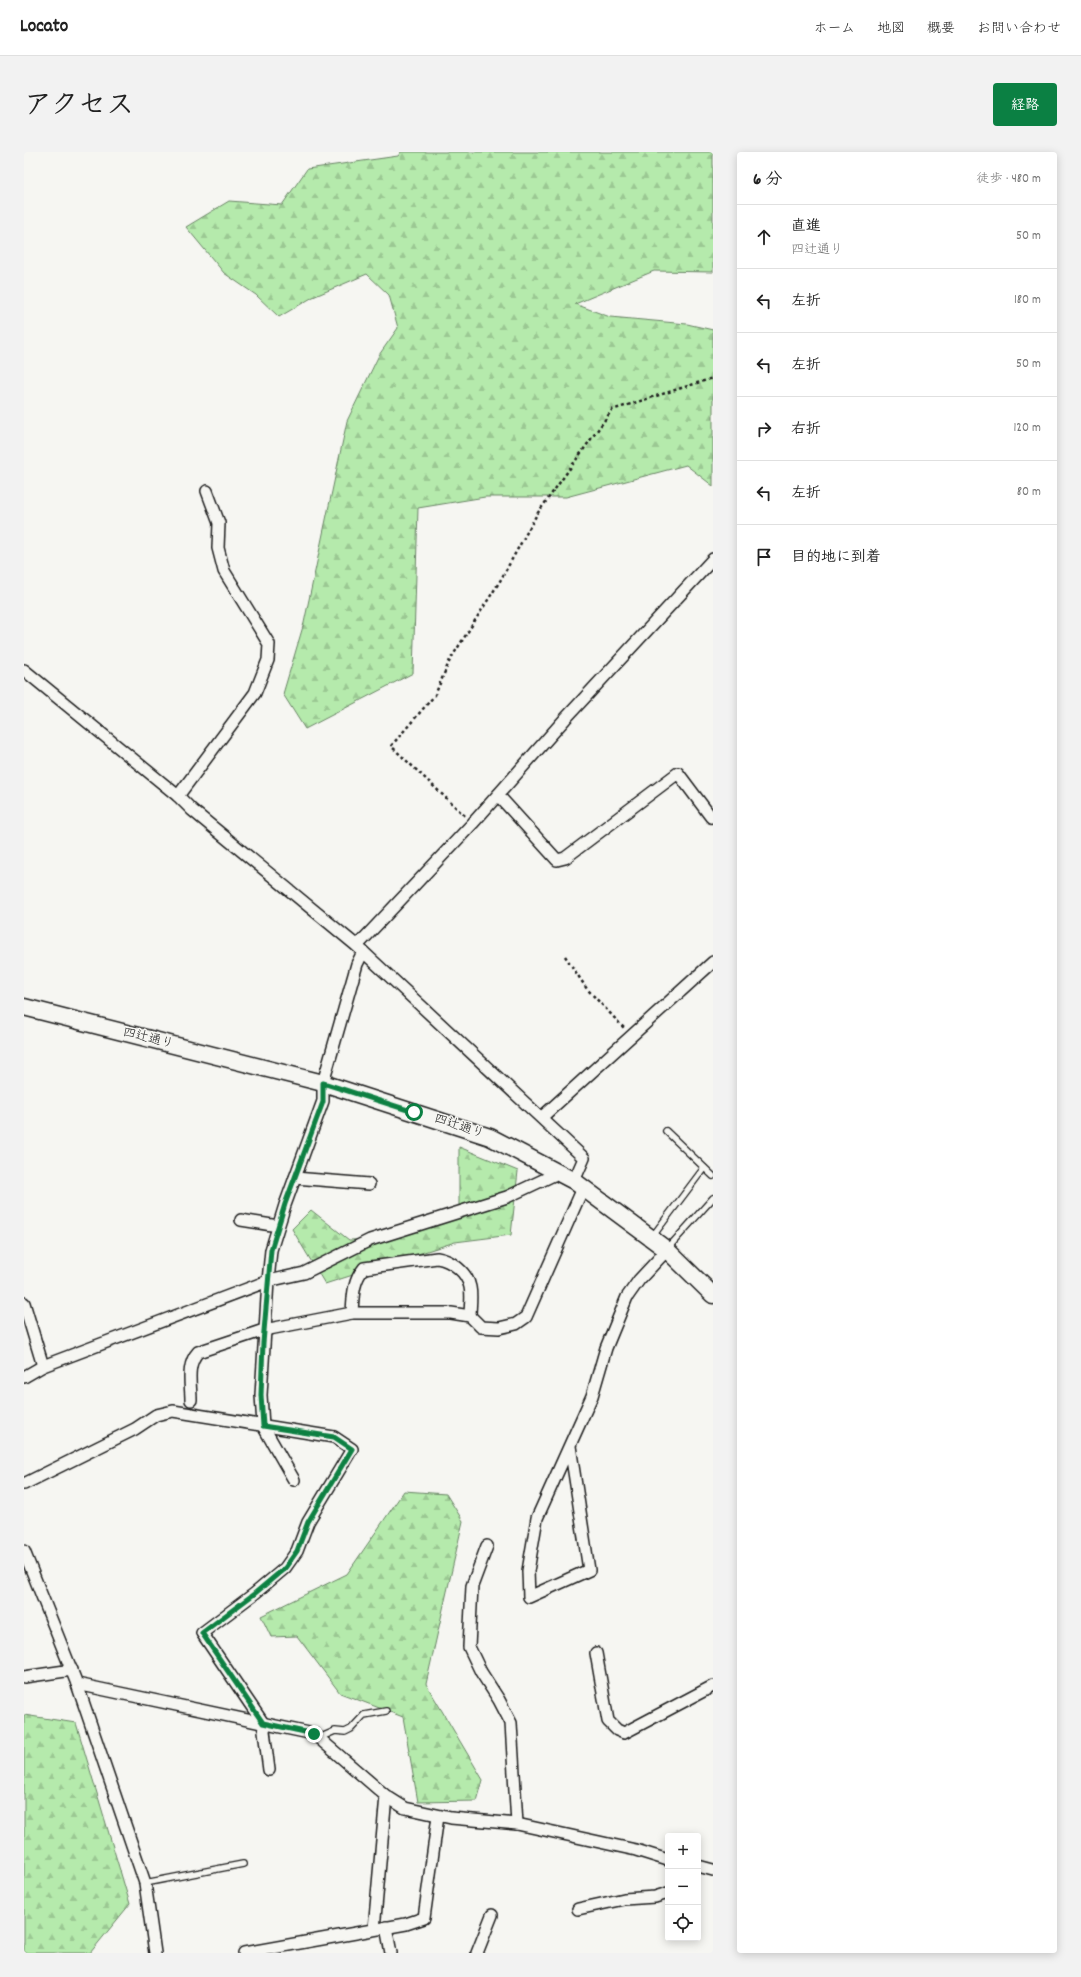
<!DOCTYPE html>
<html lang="ja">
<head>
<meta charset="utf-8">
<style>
	:root { --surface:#fff; --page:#f2f2f2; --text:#222; --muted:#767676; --line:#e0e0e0; --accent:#0b8043 }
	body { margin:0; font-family:Dekko,"Klee One",sans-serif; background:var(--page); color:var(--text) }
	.controls { position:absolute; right:12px; bottom:12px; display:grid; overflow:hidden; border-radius:4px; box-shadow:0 2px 10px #0003 }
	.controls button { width:36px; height:36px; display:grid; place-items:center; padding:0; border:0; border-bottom:1px solid var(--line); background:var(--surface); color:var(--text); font:20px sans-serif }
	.stop { position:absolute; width:12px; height:12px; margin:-9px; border:3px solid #0b8043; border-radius:50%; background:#fff }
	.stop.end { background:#0b8043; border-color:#fff; box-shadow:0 1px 4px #0008 }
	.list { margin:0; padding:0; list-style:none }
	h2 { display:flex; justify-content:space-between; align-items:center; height:52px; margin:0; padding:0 16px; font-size:17px }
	h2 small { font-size:13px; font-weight:400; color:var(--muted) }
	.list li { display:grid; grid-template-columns:26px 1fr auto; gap:12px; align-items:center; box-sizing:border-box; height:64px; padding:0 16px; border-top:1px solid var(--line) }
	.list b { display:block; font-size:15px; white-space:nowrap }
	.list p { margin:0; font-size:13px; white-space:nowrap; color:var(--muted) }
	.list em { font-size:13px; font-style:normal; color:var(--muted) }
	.icon { flex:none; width:22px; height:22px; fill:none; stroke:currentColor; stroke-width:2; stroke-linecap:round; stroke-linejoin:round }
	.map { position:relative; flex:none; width:689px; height:1801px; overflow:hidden; border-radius:4px }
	header { display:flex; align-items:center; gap:24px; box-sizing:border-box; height:56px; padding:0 20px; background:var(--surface); border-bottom:1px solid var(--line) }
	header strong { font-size:19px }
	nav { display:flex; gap:22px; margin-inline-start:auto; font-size:14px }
	.intro { display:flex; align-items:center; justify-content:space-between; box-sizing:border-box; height:96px; padding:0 24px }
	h1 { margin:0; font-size:28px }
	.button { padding:10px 18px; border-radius:4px; background:var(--accent); color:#fff; font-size:14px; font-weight:700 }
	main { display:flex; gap:24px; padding:0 24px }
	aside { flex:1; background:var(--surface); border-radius:4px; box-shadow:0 2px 10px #0003 }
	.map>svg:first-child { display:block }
</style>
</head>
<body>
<header>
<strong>Locato</strong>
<nav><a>ホーム</a><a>地図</a><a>概要</a><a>お問い合わせ</a></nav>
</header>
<div class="intro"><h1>アクセス</h1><a class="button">経路</a></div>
<main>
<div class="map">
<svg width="689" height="1801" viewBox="0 0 689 1801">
	<defs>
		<pattern id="forest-firs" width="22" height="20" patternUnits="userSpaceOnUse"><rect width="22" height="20" fill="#b5eaac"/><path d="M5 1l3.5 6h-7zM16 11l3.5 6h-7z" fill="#9bc893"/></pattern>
	</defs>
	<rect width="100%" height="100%" fill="#f6f6f2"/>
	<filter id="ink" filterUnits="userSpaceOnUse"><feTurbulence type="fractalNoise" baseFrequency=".025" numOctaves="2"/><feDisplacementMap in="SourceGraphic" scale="8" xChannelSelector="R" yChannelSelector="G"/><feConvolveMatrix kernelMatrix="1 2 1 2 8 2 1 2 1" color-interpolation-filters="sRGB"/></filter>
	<g filter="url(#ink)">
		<!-- forest -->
		<g fill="url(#forest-firs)" stroke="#688364">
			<polygon points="377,0 689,0 689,120 630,119 551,152 586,165 663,172 689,178 689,334 662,313 542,345 461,345 394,356 389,521 281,577 259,542 280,471 323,269 355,203 374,176 365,143 343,122 289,145 255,165 232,143 200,121 162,75 205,49 258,53 283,17 374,4"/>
			<polygon points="435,995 494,1019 487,1083 431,1090 301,1132 268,1077 287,1058 325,1088 367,1087 435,1065"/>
			<polygon points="380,1339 422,1342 439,1369 402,1532 459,1628 453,1649 394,1650 379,1565 316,1541 273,1484 247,1485 237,1464 323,1422"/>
			<polygon points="0,1563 52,1571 106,1752 66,1801 0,1801"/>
		</g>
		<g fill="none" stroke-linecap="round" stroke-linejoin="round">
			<!-- lane casing -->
			<g stroke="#1c1c1c" stroke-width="8">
				<g id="lane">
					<polyline points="642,979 689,1024"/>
					<polyline points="628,1085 680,1016"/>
					<polyline points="644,1096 689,1046"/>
					<polyline points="295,1586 311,1579 321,1580 327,1577 340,1563 362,1559"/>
					<polyline points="121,1731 219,1712"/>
				</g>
			</g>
			<!-- street casing -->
			<g stroke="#1c1c1c" stroke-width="14">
				<g id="street">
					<polyline points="0,518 154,644 168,658 333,794 560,1006 550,1029"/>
					<polyline points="474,643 533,708 541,706 654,621 687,665 689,664"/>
					<polyline points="154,644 231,541 244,508 245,492 200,419 194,396 195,371 183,339"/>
					<polyline points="333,794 449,671 541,567 689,407"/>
					<polyline points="518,965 689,810"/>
					<polyline points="271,1026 345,1032"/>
					<polyline points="217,1068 254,1074"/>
					<polyline points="0,1151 19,1214"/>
					<path d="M328 1161C329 1144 329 1129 340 1116L413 1106C427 1108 443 1120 446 1135 448 1144 446 1155 446 1164"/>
					<polyline points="0,1225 19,1214 244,1129 280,1121 346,1088 483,1045 536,1020"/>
					<path d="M167 1248C167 1232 162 1213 174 1200L240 1178 328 1161H427L446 1164 457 1175 475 1176 492 1172 502 1165 559 1036"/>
					<polyline points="546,1294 565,1418 505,1445 504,1419 513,1366 568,1244 582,1196 603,1145 615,1128 643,1098"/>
					<polyline points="270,1328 239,1274 237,1243 244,1129 247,1098 261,1053 299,949 299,931 333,812 339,800"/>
					<polyline points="0,1332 111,1277 132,1263 149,1259 310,1285 328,1297 284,1370 273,1399 261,1416 230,1442 178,1481 239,1571 245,1618"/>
					<polyline points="463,1394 448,1434 445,1495 457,1520 475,1548 487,1571 493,1672"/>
					<polyline points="0,1399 53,1532 121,1731 131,1801"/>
					<polyline points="572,1501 584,1569 593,1578 600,1581 689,1534"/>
					<polyline points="0,1525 48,1518"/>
					<polyline points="53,1532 290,1582 362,1644 381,1656 427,1666 493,1672 612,1698 644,1708"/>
					<polyline points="674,1714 689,1718"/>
					<polyline points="554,1757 600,1747 631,1745 644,1741"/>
					<polyline points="362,1775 367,1801"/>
					<polyline points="350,1777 362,1644"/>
					<polyline points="220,1801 382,1772 400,1766 414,1664"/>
					<polyline points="453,1801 468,1763"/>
				</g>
			</g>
			<!-- secondary casing -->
			<g stroke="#1c1c1c" stroke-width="19">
				<polyline id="secondary" points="0,855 299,931 466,985 550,1029 643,1098 689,1143"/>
			</g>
			<!-- path -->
			<g stroke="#1c1c1c" stroke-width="2.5" stroke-dasharray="3 3" stroke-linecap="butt">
				<polyline points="441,664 367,594 411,543 426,508 476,429 513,362 588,258 689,226"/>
				<polyline points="541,804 563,837 600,876"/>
			</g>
			<!-- lane -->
			<use href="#lane" stroke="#f6f6f2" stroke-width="5.5"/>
			<!-- street -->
			<use href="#street" stroke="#f6f6f2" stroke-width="11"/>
			<!-- secondary -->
			<use href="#secondary" stroke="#f6f6f2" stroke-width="16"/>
		</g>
	</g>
	<g fill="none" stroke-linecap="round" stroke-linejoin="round" filter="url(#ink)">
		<!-- route -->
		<polyline stroke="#0b8043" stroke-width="5" points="290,1582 239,1571 178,1481 230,1442 261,1416 273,1399 284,1370 328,1297 310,1285 239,1274 237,1243 239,1191 247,1098 261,1052 299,950 299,931 390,960"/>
	</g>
	<g text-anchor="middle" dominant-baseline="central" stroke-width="3" stroke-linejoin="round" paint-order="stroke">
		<!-- street labels -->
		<g font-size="13" fill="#1c1c1c" stroke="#f6f6f2">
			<text transform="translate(124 887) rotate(14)">四辻通り</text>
			<text transform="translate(435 975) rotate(18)">四辻通り</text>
		</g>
	</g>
</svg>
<div class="controls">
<button>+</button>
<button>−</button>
<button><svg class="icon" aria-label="locate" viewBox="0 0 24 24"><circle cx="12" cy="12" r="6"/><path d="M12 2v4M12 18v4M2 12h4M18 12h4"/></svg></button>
</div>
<div class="stop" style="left:390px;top:960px"></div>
<div class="stop end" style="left:290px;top:1582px"></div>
</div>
<aside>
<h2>6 分<small>徒歩 · 480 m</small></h2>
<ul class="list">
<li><svg class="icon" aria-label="ahead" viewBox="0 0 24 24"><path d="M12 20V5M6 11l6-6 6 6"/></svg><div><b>直進</b><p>四辻通り</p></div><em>50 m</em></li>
<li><svg class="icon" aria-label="left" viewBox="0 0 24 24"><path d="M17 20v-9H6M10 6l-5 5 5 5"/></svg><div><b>左折</b></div><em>180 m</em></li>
<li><svg class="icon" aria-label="left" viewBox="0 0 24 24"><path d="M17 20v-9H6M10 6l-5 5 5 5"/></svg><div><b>左折</b></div><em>50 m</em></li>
<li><svg class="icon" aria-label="right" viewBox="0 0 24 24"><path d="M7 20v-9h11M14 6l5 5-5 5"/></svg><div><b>右折</b></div><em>120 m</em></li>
<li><svg class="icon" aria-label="left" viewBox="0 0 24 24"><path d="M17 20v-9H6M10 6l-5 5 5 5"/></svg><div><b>左折</b></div><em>80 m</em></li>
<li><svg class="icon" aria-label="arrive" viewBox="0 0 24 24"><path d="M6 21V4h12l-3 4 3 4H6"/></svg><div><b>目的地に到着</b></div></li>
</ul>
</aside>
</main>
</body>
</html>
